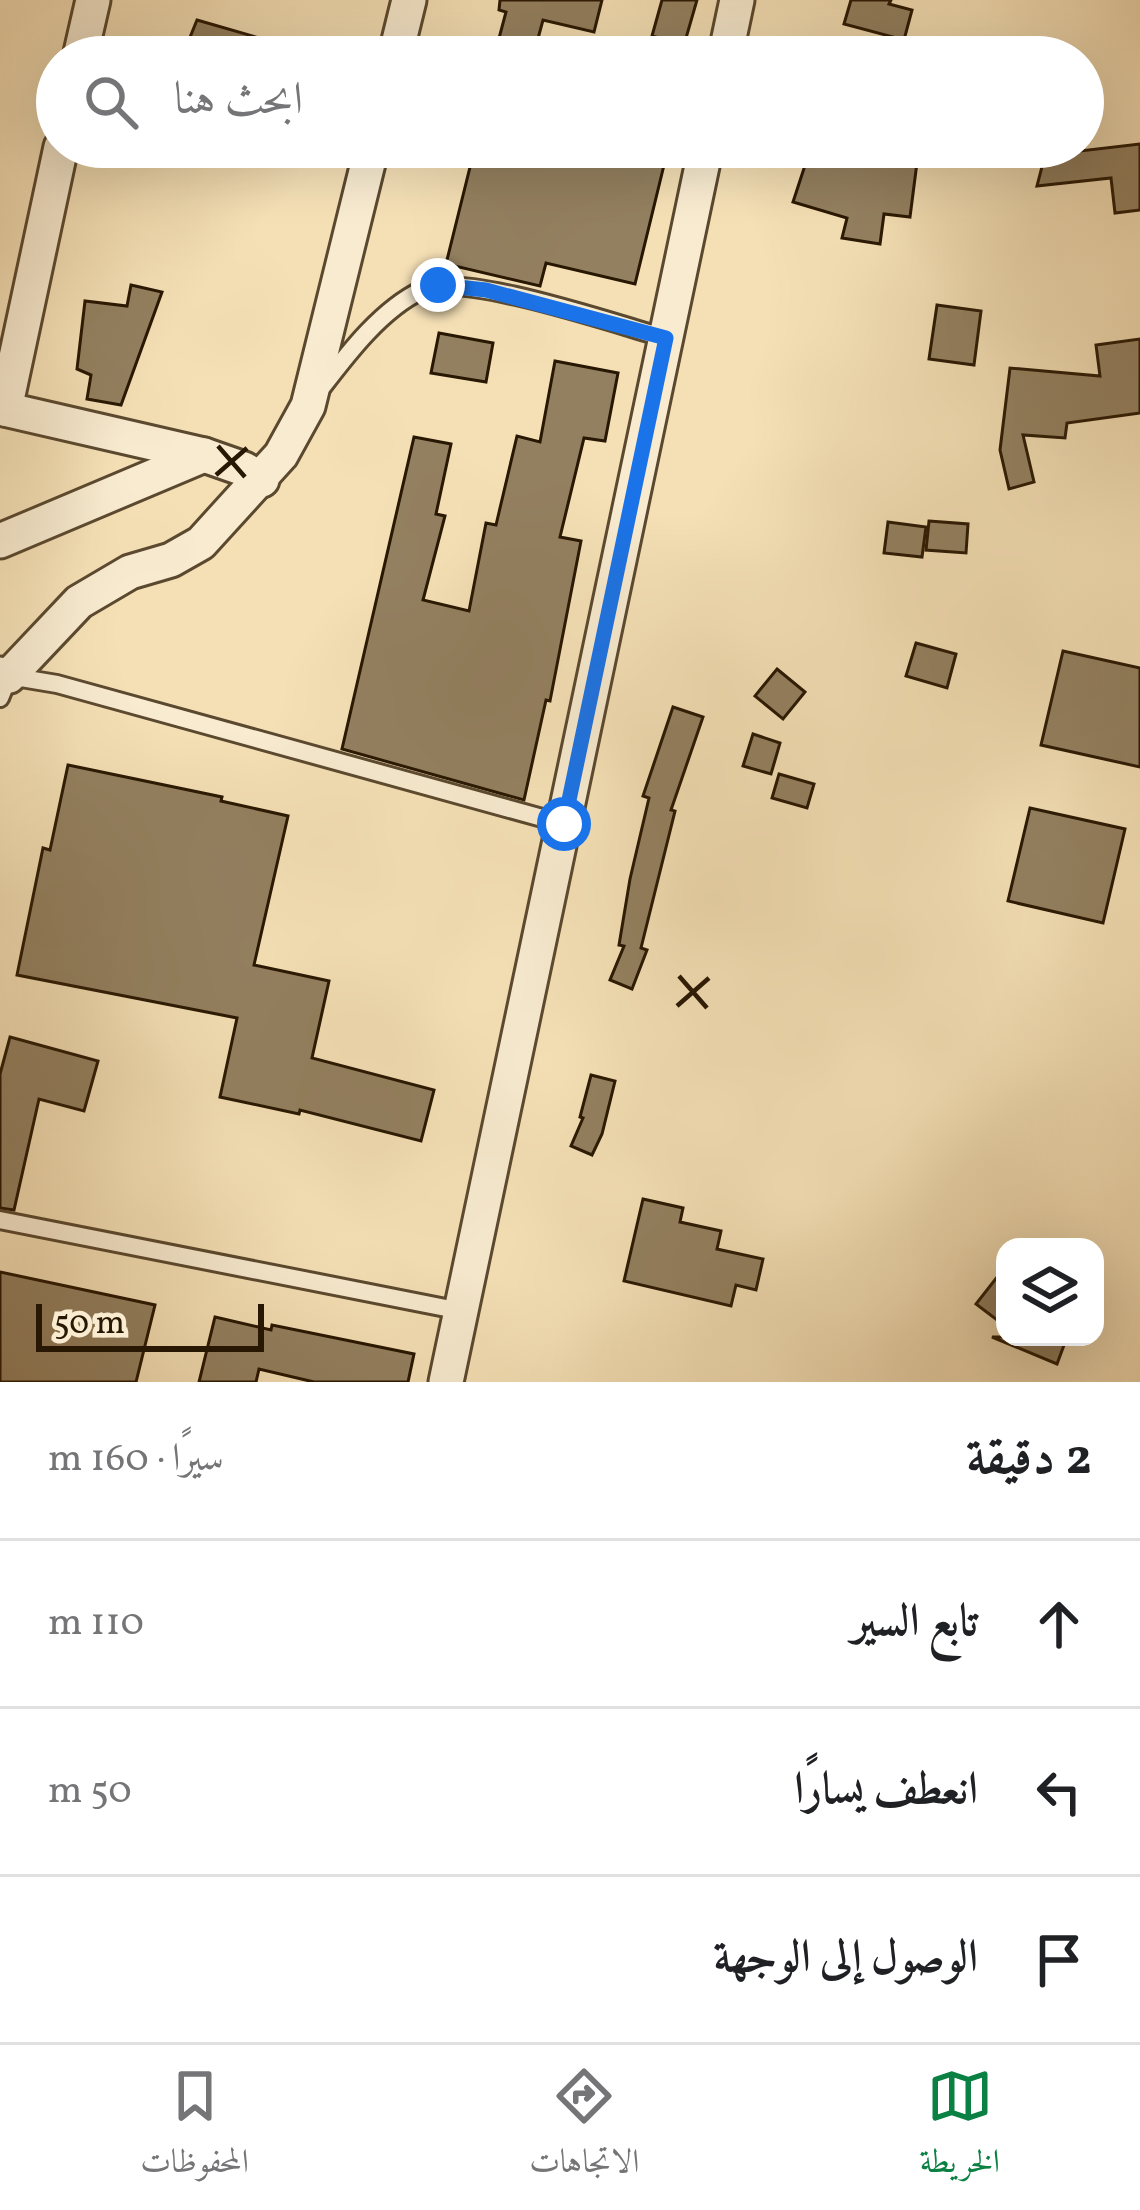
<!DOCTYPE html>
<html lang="ar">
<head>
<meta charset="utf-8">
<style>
	:root { --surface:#fff; --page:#f2f2f2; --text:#202124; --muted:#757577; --line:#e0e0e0; --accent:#0b8043 }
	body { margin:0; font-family:Vollkorn,Amiri,serif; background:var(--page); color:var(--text); direction:rtl }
	.controls { position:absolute; right:36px; bottom:36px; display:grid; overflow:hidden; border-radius:24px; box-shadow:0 12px 48px #0002 }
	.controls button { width:108px; height:108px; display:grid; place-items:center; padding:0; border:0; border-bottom:3px solid var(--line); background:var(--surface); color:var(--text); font:60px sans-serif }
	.scale { position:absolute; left:36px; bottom:30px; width:228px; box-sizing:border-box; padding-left:12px; border:6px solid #281702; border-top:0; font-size:33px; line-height:42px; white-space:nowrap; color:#281702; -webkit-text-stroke:9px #f8ebd0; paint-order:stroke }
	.stop { position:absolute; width:36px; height:36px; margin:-27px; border:9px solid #1a73e8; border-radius:50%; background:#fff }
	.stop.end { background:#1a73e8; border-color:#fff; box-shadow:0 3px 12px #0008 }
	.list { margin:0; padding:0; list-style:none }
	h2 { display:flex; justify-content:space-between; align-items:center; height:156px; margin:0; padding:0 48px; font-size:51px }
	h2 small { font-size:39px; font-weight:400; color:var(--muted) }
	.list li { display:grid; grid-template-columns:78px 1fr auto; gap:36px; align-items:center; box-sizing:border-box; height:168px; padding:0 48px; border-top:3px solid var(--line) }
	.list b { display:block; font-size:45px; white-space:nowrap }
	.list em { font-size:39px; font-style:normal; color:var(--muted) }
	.icon { flex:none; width:66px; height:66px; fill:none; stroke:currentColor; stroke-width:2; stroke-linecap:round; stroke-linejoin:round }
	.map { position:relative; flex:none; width:1140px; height:1382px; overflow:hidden; direction:ltr }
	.search { position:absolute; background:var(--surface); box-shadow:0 12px 48px #0002; left:36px; right:36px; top:36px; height:132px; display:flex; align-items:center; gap:30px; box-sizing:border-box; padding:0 42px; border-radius:66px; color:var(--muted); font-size:45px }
	.sheet { height:660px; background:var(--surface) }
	nav { display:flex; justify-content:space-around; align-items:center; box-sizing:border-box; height:168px; border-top:3px solid var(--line); background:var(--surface); font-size:33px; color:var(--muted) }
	nav a { display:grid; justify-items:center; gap:6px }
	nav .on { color:var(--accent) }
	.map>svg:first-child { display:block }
</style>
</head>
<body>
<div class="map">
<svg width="1140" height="1382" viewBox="0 0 1140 1382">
	<rect width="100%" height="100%" fill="#f5e0b6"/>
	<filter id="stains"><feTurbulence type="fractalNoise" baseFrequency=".00167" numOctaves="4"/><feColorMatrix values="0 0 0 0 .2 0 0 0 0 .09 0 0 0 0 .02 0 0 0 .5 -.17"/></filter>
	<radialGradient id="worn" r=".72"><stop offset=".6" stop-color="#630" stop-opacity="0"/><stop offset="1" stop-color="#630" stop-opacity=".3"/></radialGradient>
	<!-- building -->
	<g fill="#938060" stroke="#281702" stroke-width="3">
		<polygon points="500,0 602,0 594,32 543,20 533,57 494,57 506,12 499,10"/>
		<polygon points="662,0 697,0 684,45 652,36"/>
		<polygon points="851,0 891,0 889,4 912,10 904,40 844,24"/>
		<polygon points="197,20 301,50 300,57 182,57"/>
		<polygon points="1140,144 1140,210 1115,213 1111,178 1037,186 1045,155"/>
		<polygon points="475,147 603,147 665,161 635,284 546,263 540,286 446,264"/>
		<polygon points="811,147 919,147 910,217 884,214 880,244 842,238 847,218 793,202"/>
		<polygon points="131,285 162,292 121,405 87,399 91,375 77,369 85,301 127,306"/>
		<polygon points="937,305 981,311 974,365 929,359"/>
		<polygon points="439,333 493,343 486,382 431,373"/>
		<polygon points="1140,339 1140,413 1067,423 1065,438 1023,435 1034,482 1009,489 1000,450 1010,368 1100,376 1096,345"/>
		<polygon points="555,361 618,373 605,441 584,438 560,537 581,541 550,701 546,700 524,800 342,749 414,437 451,444 436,514 445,516 423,600 469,611 486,523 496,525 517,436 540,442"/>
		<polygon points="929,521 968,524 966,553 926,550"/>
		<polygon points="888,522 926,527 922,557 884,553"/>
		<polygon points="916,643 956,654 947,688 906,676"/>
		<polygon points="1063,651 1140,668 1140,767 1041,745"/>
		<polygon points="777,669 805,692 783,719 755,696"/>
		<polygon points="673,707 703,717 671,810 675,811 641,948 647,950 632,989 610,980 624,946 619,945 630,879 649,798 643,796"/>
		<polygon points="753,734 780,743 771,774 743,766"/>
		<polygon points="68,765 222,797 221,801 288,816 254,965 329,981 312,1058 434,1090 421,1141 300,1110 299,1114 220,1097 237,1018 17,975 43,848 50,850"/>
		<polygon points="779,774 814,784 807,808 772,798"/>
		<polygon points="1030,808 1125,829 1103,923 1008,901"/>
		<polygon points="10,1037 98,1061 84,1111 39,1099 14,1210 0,1208 0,1074"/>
		<polygon points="591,1075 615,1081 602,1134 592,1155 571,1146 583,1118 580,1117"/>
		<polygon points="643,1199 683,1208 680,1222 721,1231 717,1249 763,1259 756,1290 736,1285 731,1306 624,1281"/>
		<polygon points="1005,1267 1005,1326 976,1304"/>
		<polygon points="0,1272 155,1305 136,1382 0,1382"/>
		<polygon points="215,1317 271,1330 272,1325 414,1354 408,1382 314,1382 259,1369 256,1382 199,1382"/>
		<polygon points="992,1337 1067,1337 1057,1364"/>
	</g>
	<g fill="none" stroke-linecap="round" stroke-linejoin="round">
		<!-- service casing -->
		<g stroke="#5b492f" stroke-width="22">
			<g id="service">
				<path d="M323 386C349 352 382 309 422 290 462 271 618 325 666 338"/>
				<polyline points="0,698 9,676 57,684 564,824"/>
				<polyline points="0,1220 461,1311"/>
			</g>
		</g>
		<!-- minor casing -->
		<g stroke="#5b492f" stroke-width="39">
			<g id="minor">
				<polyline points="80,57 93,0"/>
				<polyline points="395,57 409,0"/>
				<polyline points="725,57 737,0"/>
				<polyline points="0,408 204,455 244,469 262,480"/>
				<polyline points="5,409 61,147"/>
				<polyline points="0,541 204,455"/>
				<polyline points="0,674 9,676 79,602 130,572 171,560 201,543 281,455 308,406 372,147"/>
				<polyline points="446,1382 706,147"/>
			</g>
		</g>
		<!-- service -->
		<use href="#service" stroke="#f8ebd0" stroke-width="16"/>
		<!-- minor -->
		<use href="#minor" stroke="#f8ebd0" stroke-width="33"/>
	</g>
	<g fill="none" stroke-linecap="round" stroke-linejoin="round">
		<!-- route -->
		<polyline stroke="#1a73e8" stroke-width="15" points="438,285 486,290 666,338 564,824"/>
	</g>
	<!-- ticks -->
	<path fill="none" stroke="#281702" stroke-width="4.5" d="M218 446 245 477M216 475 247 448M679 976 707 1008M677 1006 709 978"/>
	<rect width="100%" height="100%" filter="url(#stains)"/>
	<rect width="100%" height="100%" fill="url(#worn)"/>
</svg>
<div class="controls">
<button><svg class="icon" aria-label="layers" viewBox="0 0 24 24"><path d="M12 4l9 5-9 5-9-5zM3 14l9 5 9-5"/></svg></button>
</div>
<div class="scale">50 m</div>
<div class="stop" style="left:564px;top:824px"></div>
<div class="stop end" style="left:438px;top:285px"></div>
<div class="search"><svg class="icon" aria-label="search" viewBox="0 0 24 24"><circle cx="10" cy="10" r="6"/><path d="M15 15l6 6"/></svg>ابحث هنا</div>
</div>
<section class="sheet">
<h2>2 دقيقة<small>سيرًا · 160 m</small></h2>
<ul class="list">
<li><svg class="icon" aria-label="ahead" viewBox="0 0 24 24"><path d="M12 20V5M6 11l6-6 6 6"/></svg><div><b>تابع السير</b></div><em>110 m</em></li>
<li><svg class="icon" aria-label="left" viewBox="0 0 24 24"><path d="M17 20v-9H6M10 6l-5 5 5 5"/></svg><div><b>انعطف يسارًا</b></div><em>50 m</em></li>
<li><svg class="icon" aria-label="arrive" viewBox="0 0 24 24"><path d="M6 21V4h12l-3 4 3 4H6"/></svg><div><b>الوصول إلى الوجهة</b></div></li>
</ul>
</section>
<nav>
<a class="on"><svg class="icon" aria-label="map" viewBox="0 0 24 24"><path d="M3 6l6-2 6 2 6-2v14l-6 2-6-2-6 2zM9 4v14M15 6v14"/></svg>الخريطة</a>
<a><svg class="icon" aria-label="directions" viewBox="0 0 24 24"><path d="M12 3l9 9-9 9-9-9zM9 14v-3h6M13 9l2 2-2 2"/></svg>الاتجاهات</a>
<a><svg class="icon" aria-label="saved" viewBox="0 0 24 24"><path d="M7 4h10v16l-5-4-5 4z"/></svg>المحفوظات</a>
</nav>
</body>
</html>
